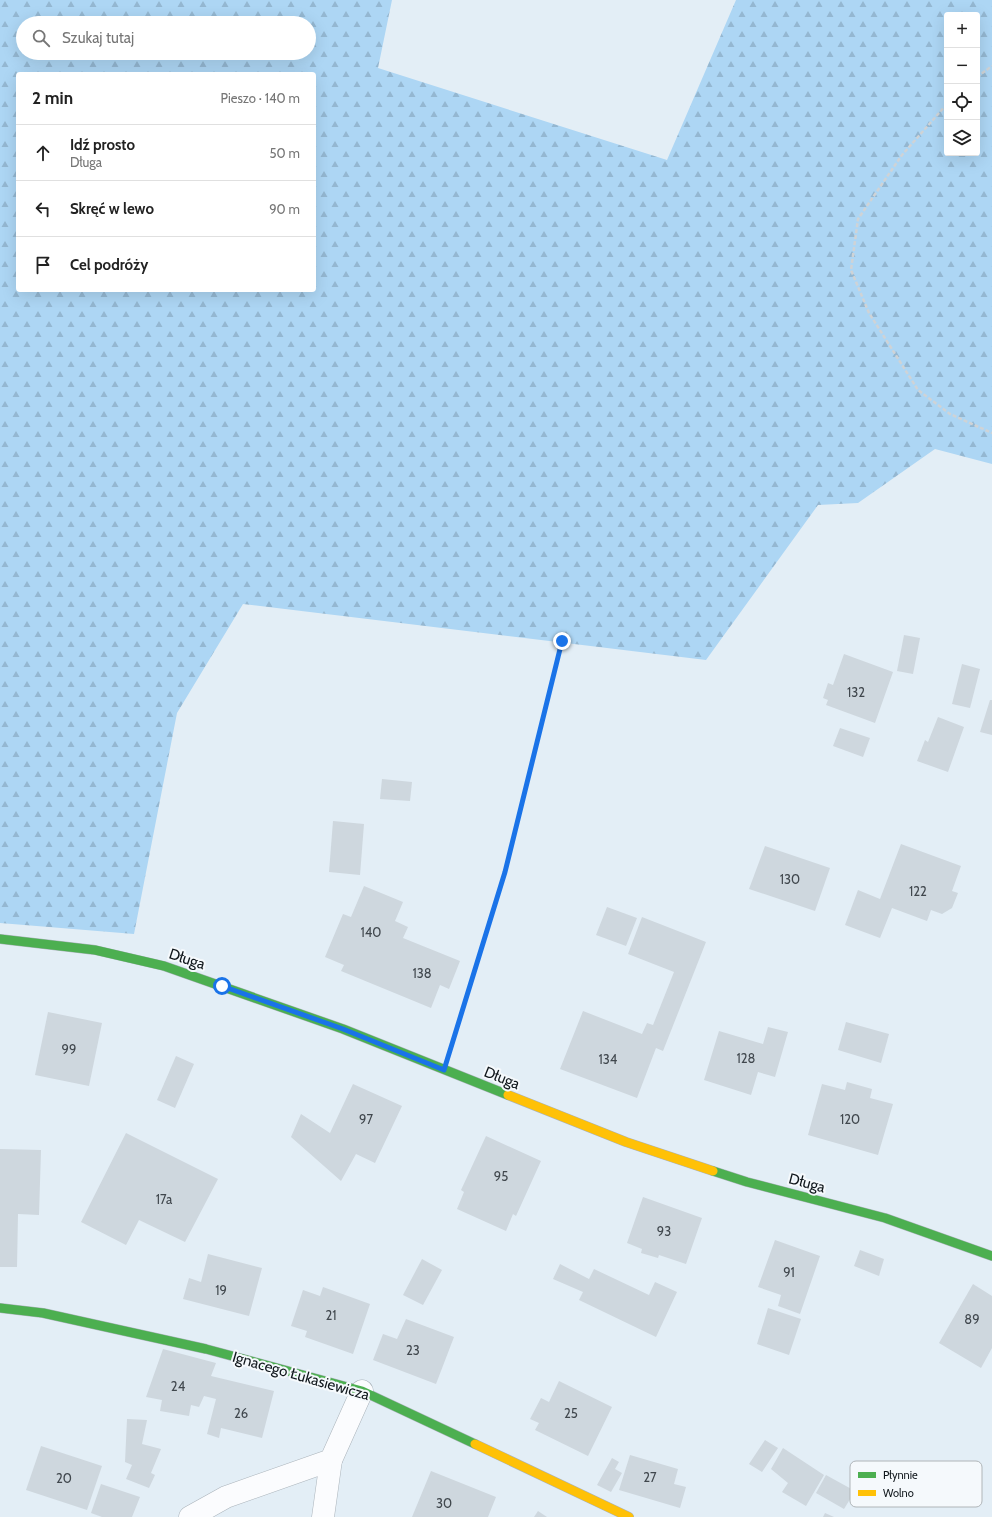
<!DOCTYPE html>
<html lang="pl">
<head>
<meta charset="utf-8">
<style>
	:root { --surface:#fff; --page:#f2f2f2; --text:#222; --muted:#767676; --line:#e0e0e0 }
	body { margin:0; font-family:Cabin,sans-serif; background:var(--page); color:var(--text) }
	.controls { position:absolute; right:12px; top:12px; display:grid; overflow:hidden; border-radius:4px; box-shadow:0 4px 16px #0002 }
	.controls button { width:36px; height:36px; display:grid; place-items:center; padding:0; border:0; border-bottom:1px solid var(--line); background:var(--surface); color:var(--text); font:20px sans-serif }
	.stop { position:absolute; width:12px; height:12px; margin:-9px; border:3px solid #1a73e8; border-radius:50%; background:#fff }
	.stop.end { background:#1a73e8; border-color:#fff; box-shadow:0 1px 4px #0008 }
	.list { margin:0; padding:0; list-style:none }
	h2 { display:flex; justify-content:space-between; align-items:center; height:52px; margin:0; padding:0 16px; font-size:17px }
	h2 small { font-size:13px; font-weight:400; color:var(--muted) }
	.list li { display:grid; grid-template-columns:26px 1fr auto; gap:12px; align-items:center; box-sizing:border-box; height:56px; padding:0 16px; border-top:1px solid var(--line) }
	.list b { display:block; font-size:15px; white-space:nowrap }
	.list p { margin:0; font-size:13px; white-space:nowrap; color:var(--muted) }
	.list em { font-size:13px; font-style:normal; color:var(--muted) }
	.icon { flex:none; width:22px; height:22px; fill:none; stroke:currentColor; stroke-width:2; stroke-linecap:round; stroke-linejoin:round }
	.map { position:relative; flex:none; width:992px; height:1517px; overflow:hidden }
	.search { position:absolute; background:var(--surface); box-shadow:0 4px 16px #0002; left:16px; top:16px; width:300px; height:44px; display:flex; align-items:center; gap:10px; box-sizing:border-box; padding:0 14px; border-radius:22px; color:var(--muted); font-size:15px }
	.panel { position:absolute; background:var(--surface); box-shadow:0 4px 16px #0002; left:16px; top:72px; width:300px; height:220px; border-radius:4px }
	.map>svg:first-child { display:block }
</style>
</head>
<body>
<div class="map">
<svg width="992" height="1517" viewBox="0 0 992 1517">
	<defs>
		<pattern id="forest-firs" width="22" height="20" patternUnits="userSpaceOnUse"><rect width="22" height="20" fill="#add6f4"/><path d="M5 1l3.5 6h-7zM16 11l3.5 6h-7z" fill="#94b7d1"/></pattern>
	</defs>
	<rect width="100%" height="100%" fill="#e3eef6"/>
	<!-- forest -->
	<path fill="url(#forest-firs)" fill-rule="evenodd" d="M0 0H392L378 68 667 160 736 0H992V464L935 449 858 503 818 505 706 660 243 604 177 713 134 934 0 923ZM947 15H977V153H947ZM23 23H309V53H23ZM18 74H314V290H18Z"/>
	<!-- building -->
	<g fill="#ced7de">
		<polygon points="904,635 920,638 913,674 897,671"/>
		<polygon points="844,654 893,672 875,723 826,705 828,700 823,698 828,683 833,685"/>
		<polygon points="962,664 980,669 970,708 952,704"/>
		<polygon points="990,700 992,700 992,735 980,732"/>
		<polygon points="938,717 964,727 948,772 917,761 925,740 928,742"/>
		<polygon points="840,728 870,738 863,757 833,746"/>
		<polygon points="382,779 412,782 410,801 380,799"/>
		<polygon points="333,821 364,824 360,875 329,872"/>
		<polygon points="901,844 961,866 952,891 958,893 952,908 942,914 931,910 927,921 892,908 880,938 845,925 858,890 880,899"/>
		<polygon points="765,846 830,868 815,911 749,889"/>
		<polygon points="364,886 403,902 395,921 408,927 403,938 460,961 449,989 440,985 431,1008 341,971 344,965 325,957 343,914 351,917"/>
		<polygon points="607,907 637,918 626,946 596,935"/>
		<polygon points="642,917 706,942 663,1051 656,1048 637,1098 560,1069 583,1011 642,1034 647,1023 653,1025 674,972 628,954"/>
		<polygon points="48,1012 102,1023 89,1086 35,1075"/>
		<polygon points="846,1022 889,1034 881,1063 838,1050"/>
		<polygon points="768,1027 788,1032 775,1077 758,1072 751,1095 704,1080 719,1031 763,1044"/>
		<polygon points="176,1056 194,1064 175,1108 157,1100"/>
		<polygon points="847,1082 872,1089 870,1098 893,1104 878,1155 808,1135 822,1084 845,1090"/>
		<polygon points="353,1084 402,1106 375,1163 356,1154 341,1181 291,1137 301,1114 330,1133"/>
		<polygon points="126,1133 218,1179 185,1242 139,1220 126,1245 81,1222"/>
		<polygon points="486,1136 541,1161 516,1216 513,1214 506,1231 457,1209 464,1192 461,1190"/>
		<polygon points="0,1149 41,1150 39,1215 18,1214 17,1267 0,1267"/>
		<polygon points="643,1197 702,1218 686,1264 659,1255 658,1258 641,1253 642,1249 627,1243"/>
		<polygon points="775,1240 820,1256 800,1314 778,1306 781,1295 758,1287"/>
		<polygon points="860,1250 884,1259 879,1276 854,1266"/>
		<polygon points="208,1254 262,1268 249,1316 183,1299 189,1278 201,1282"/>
		<polygon points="422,1259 442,1270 423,1305 403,1295"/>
		<polygon points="560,1264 589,1279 594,1269 649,1295 655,1282 677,1292 656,1337 579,1300 583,1292 553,1279"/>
		<polygon points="973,1284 992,1296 992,1348 981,1368 939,1343"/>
		<polygon points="323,1287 370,1304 353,1354 305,1337 307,1331 291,1326 303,1290 320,1296"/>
		<polygon points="768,1308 801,1319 789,1355 757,1344"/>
		<polygon points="406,1319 454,1337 436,1384 373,1360 383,1334 397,1339"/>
		<polygon points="163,1349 216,1363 211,1376 274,1391 262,1438 221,1428 219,1438 207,1434 216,1399 204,1396 199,1407 191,1405 189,1416 160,1411 162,1400 146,1397"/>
		<polygon points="559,1381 612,1407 588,1456 535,1430 539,1423 530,1419 541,1398 549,1402"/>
		<polygon points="127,1419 147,1420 142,1444 161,1449 151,1473 155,1475 149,1488 126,1479 132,1465 125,1462"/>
		<polygon points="765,1440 778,1448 762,1472 749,1464"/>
		<polygon points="41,1446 102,1466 87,1510 26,1490"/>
		<polygon points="783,1448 824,1475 806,1506 782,1492 788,1483 771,1469"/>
		<polygon points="630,1455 678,1469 674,1484 686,1487 680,1508 619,1490"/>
		<polygon points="612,1458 619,1462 615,1469 622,1473 611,1492 597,1485"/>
		<polygon points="431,1471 496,1497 488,1517 412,1517"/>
		<polygon points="826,1475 855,1491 844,1509 816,1493"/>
		<polygon points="101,1484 140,1497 132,1517 102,1517 91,1513"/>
		<polygon points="538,1511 547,1517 534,1517"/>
		<polygon points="825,1513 834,1517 823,1517"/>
	</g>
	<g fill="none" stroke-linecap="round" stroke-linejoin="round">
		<!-- street casing -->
		<g stroke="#aab3ba" stroke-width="23">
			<g id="street">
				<polyline points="190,1517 226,1497 331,1460 362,1391"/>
				<polyline points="323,1517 331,1460"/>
			</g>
		</g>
		<!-- fast casing -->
		<g stroke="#aab3ba" stroke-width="10">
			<g id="fast">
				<polyline points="0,939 95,950 164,966 343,1029 508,1095"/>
				<polyline points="713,1171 747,1182 885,1218 992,1256"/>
				<polyline points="0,1308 43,1313 206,1349 362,1391 475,1444"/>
			</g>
		</g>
		<!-- slow casing -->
		<g stroke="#aab3ba" stroke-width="10">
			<g id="slow">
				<polyline points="508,1095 626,1142 713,1171"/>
				<polyline points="475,1444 629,1517"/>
			</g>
		</g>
		<!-- path -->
		<g stroke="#cfd3d6" stroke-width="2.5" stroke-dasharray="4 2" stroke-linecap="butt">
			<polyline points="977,77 992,66"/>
			<polyline points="947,104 902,155 858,219 851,270 869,313 918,390 950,414 992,433"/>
			<polyline points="453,1043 505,872 562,641"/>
		</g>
		<!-- street -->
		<use href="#street" stroke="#fbfcfe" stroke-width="22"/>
		<!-- fast -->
		<use href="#fast" stroke="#4caf50" stroke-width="9"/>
		<!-- slow -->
		<use href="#slow" stroke="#ffc107" stroke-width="9"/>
	</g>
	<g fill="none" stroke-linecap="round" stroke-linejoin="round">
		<!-- route -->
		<polyline stroke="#1a73e8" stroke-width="5" points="222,986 343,1029 444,1070 505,872 562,641"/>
	</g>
	<g text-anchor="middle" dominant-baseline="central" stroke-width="4" stroke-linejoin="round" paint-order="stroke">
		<!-- number labels -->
		<g font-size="13" fill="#40474d">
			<text x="856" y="692">132</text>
			<text x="790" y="879">130</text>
			<text x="918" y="891">122</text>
			<text x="371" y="932">140</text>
			<text x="422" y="973">138</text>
			<text x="69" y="1049">99</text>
			<text x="746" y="1058">128</text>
			<text x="608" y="1059">134</text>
			<text x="366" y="1119">97</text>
			<text x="850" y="1119">120</text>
			<text x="501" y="1176">95</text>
			<text x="164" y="1199">17a</text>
			<text x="664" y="1231">93</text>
			<text x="789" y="1272">91</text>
			<text x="221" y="1290">19</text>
			<text x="331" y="1315">21</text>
			<text x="972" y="1319">89</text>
			<text x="413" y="1350">23</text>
			<text x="178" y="1386">24</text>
			<text x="241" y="1413">26</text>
			<text x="571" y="1413">25</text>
			<text x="650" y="1477">27</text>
			<text x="64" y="1478">20</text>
			<text x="444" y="1503">30</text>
		</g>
		<!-- street labels -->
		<g font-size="15" fill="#0f161b" stroke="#f5f9fc">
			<text transform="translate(187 959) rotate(18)">Długa</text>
			<text transform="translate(502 1078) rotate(22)">Długa</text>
			<text transform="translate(807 1183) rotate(15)">Długa</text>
			<text transform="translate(301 1376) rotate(16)">Ignacego Łukasiewicza</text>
		</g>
	</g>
	<!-- legend -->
	<rect x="850" y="1461" width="132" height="46" rx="6" fill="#f5f9fc" stroke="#b0b5b8" stroke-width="1"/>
	<rect x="858" y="1472" width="18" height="6" fill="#4caf50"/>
	<rect x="858" y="1490" width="18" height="6" fill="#ffc107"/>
	<g font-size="11" fill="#0f161b">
		<text x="883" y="1479">Płynnie</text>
		<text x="883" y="1497">Wolno</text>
	</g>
</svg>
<div class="controls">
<button>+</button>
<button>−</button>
<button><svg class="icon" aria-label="locate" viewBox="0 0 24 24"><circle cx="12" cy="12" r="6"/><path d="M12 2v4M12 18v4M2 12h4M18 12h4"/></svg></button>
<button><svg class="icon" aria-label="layers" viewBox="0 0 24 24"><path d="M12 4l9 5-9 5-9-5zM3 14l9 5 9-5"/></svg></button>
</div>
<div class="stop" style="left:222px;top:986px"></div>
<div class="stop end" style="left:562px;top:641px"></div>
<div class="search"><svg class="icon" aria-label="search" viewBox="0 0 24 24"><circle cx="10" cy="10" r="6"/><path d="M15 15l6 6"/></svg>Szukaj tutaj</div>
<section class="panel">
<h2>2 min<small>Pieszo · 140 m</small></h2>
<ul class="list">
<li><svg class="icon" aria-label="ahead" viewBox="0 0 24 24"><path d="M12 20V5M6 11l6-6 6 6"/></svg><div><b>Idź prosto</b><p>Długa</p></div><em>50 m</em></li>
<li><svg class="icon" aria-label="left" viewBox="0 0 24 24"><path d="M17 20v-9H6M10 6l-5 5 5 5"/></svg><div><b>Skręć w lewo</b></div><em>90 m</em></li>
<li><svg class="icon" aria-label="arrive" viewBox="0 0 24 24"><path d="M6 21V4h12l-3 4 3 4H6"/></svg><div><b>Cel podróży</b></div></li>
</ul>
</section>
</div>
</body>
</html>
